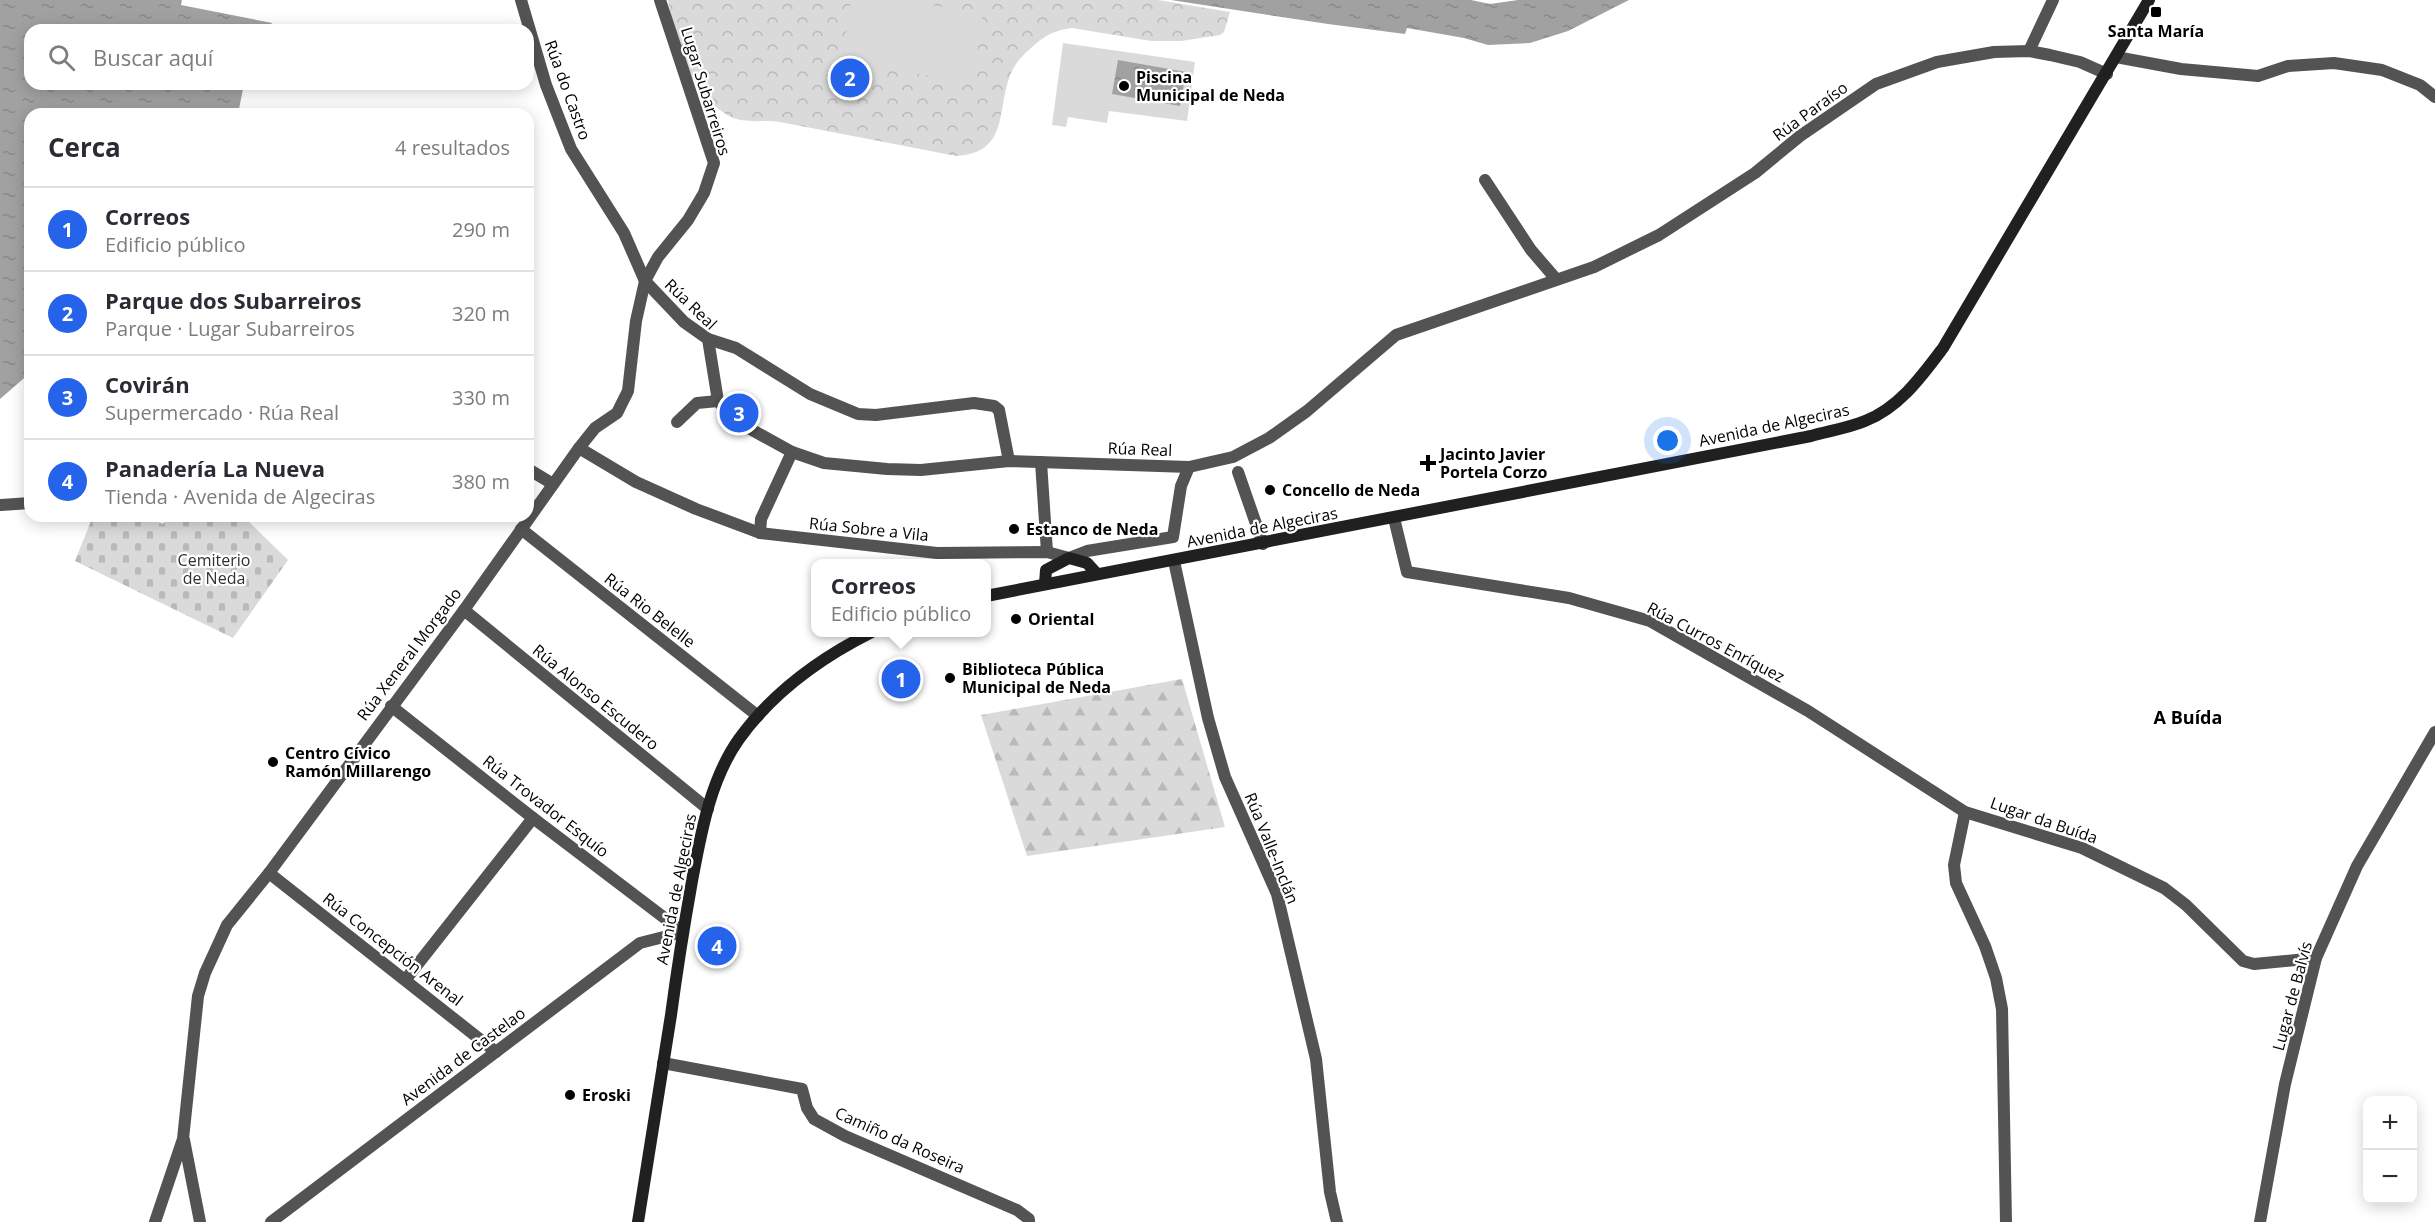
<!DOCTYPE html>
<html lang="es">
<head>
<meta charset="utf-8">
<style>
	:root { --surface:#fff; --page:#f7f7f7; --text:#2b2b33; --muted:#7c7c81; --line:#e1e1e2; --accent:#2563eb }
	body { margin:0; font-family:"Open Sans",sans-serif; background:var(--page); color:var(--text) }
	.controls { position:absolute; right:18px; bottom:18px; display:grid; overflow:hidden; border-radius:12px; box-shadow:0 3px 15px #0003 }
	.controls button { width:54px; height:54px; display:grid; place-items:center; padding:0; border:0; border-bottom:2px solid var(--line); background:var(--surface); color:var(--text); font:30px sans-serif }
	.you { position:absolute; left:1668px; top:441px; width:21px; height:21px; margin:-15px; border:4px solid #fff; border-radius:50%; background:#1a73e8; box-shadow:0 0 0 9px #1a73e833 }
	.badge { display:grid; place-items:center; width:39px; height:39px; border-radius:50%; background:var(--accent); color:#fff; font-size:20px; font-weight:700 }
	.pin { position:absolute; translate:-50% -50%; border:3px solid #fff; box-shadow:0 2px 6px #0006 }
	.popup { position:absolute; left:811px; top:559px; width:180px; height:78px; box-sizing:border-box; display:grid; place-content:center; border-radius:12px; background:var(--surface); filter:drop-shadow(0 2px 4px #0005); font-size:20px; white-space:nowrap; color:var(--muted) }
	.popup b { font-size:22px; color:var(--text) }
	.popup::after { content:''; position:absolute; left:50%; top:100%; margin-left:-12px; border:12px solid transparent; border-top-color:var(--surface) }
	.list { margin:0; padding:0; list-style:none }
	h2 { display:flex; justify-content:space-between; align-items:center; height:78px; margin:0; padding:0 24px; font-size:26px }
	h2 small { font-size:20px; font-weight:400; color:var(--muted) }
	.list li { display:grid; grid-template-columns:39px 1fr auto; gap:18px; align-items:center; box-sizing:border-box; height:84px; padding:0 24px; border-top:2px solid var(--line) }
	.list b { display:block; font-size:22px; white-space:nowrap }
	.list p { margin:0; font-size:20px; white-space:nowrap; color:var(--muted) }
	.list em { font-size:20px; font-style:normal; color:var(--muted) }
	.icon { flex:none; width:33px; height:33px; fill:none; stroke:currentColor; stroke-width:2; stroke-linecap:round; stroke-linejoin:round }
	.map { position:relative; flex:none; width:2435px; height:1222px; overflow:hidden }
	.search { position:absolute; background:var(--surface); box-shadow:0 3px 15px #0003; left:24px; top:24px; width:510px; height:66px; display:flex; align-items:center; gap:15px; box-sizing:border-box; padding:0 21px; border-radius:18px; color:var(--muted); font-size:22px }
	.panel { position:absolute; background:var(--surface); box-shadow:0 3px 15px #0003; left:24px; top:108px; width:510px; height:414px; border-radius:18px }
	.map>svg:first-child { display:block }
</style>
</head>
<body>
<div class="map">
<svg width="2435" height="1222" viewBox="0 0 2435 1222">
	<defs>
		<pattern id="forest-firs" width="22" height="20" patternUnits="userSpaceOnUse" patternTransform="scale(1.5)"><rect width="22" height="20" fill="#dadada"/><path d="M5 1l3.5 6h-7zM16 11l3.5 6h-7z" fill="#b9b9b9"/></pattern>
		<pattern id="cemetery-stones" width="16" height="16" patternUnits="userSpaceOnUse" patternTransform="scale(1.5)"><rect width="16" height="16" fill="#dadada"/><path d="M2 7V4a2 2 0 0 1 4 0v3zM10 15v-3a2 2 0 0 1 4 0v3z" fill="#b9b9b9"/></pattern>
		<pattern id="park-crowns" width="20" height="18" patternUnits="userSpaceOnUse" patternTransform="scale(1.5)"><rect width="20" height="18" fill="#dadada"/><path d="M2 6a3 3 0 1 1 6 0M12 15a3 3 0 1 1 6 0" fill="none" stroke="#b9b9b9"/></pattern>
		<pattern id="water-ripples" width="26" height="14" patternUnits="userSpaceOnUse" patternTransform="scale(1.5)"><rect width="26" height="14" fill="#a1a1a1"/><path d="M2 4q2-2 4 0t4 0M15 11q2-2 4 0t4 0" fill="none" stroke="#898989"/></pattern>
	</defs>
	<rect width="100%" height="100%" fill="#fff"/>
	<!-- forest -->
	<polygon fill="url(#forest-firs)" points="1182,679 1225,827 1027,856 981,715"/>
	<!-- cemetery -->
	<polygon fill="url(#cemetery-stones)" points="93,516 143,516 163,524 170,516 243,516 288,560 233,638 75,561"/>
	<!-- park -->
	<path fill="url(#park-crowns)" d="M668 0H1158L1230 12 1224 32 1220 35 1181 41H1151L1072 28C1054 30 1044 36 1031 48 1023 55 1015 63 1011 73 996 109 1010 153 956 156 898 145 839 133 780 122 762 119 744 125 727 115 689 90 675 43 668 0Z"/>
	<!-- pitch -->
	<g fill="#dadada">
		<polygon points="851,0 897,0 983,13 973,82 842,62"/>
		<polygon points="1063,43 1195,62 1187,121 1109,111 1107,123 1068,117 1066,127 1052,125"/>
	</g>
	<!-- water -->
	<g fill="url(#water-ripples)">
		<polygon points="0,0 182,0 181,5 272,23 268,30 30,30 30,84 244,84 238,114 30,114 30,373 0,399"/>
		<polygon points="1171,0 1471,0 1490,4 1518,0 1629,0 1568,31 1530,43 1488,45 1464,38 1407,28 1405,34 1328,24"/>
		<polygon points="1118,60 1186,72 1180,106 1112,94"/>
	</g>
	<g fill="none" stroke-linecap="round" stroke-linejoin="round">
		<!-- pedestrian -->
		<g stroke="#535353" stroke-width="12">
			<polyline points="708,339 736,348 810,394 858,414 876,415 974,403 994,406 999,410 1009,461"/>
			<polyline points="677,422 697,403 718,401"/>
			<polyline points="1238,472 1263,544"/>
		</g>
		<!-- minor -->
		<g stroke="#535353" stroke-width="12">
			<polyline points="521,0 546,85 571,149 624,233 645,281 684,322 708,339 718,401 734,420 792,452 824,463 887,469 921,470 1009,461 1189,467 1233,457 1269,438 1307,411 1396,335 1594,267 1659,235 1755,173 1800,136 1876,84 1937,62 1994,52 2029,51 2050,55 2080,62 2107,74"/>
			<polyline points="2029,51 2053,0"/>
			<polyline points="2116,57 2181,69 2258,76 2288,66 2334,63 2382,70 2420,85 2435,97"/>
			<polyline points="1485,180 1531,250 1556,279"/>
			<polyline points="579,448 636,482 696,509 760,533 937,553 1047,552 1069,558 1087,551 1173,537 1181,486 1189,467"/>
			<polyline points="1041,462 1047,552"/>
			<polyline points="528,469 553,484"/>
			<polyline points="1,505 30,503"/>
			<polyline points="1394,518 1407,572 1569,598 1650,621 1808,711 1965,812 2082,848 2164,888 2186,905 2243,961 2254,964 2316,958"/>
			<polyline points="521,529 758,716"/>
			<polyline points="760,533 761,519 792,452"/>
			<polyline points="1174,561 1208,718 1225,777 1277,894 1316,1059 1330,1192 1337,1222"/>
			<polyline points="464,610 708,809"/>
			<polyline points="391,706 533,818 683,932"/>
			<polyline points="1965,812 1954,865 1956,883 1985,946 1996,978 2002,1009 2006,1222"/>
			<polyline points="269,873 496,1052"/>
			<polyline points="406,979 533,818"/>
			<polyline points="663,1063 802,1089 807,1108 814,1119 845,1136 1017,1210 1029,1219 1029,1222"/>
			<polyline points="184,1140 200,1222"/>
			<polyline points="155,1222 183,1139 198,996 205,973 227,925 269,873 464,610 579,448 595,428 617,413 628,391 636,321 645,281 658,257 688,220 704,193 714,163 660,0"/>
			<polyline points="2260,1222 2285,1084 2316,958 2357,866 2435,732"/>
		</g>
		<!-- tertiary -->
		<polyline stroke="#535353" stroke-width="12" points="271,1222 640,943 683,932"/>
		<!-- secondary -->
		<g stroke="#202020" stroke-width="12">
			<polyline points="1045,584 1046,570 1069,558 1087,563 1097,574"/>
			<path d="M986 596 1811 436C1829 431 1848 428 1865 421 1899 408 1922 376 1943 348L2149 0"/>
			<path d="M638 1222C649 1153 660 1084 671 1015 677 970 684 926 692 881 701 833 710 780 739 739 773 692 820 658 872 632"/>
		</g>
	</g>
	<!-- markers -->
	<g fill="#000" stroke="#fff" stroke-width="2">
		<rect x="2150" y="6" width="12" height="12" rx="3"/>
		<circle cx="1124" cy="86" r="6"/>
		<path d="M1425 454h6v6h6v6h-6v6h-6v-6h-6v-6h6z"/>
		<circle cx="1270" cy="490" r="6"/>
		<circle cx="1014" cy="529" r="6"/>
		<circle cx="1016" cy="619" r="6"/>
		<circle cx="950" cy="678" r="6"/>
		<circle cx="273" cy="762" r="6"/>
		<circle cx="570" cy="1095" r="6"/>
	</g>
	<g text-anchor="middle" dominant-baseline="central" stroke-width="4.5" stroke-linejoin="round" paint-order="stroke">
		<!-- poi labels -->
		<g font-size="16" font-weight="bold" fill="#000" stroke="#fff" text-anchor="start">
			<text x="2156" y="31" text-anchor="middle">Santa María</text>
			<text x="1136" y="77">Piscina<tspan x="1136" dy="18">Municipal de Neda</tspan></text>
			<text x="1440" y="454">Jacinto Javier<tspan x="1440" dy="18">Portela Corzo</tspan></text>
			<text x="1282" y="490">Concello de Neda</text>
			<text x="1026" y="529">Estanco de Neda</text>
			<text x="1028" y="619">Oriental</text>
			<text x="962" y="669">Biblioteca Pública<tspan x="962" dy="18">Municipal de Neda</tspan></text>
			<text x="285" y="753">Centro Cívico<tspan x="285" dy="18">Ramón Millarengo</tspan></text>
			<text x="582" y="1095">Eroski</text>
		</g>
		<!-- street labels -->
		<g font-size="16" fill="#000" stroke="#fff">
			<text transform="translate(568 90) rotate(70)">Rúa do Castro</text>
			<text transform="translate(706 91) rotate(73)">Lugar Subarreiros</text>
			<text transform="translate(1810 111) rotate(-36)">Rúa Paraíso</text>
			<text transform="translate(691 304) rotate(44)">Rúa Real</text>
			<text transform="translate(1774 425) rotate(-12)">Avenida de Algeciras</text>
			<text transform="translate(1140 449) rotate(2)">Rúa Real</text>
			<text transform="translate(1262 527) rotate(-11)">Avenida de Algeciras</text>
			<text transform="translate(869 529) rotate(6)">Rúa Sobre a Vila</text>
			<text transform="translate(650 610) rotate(38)">Rúa Rio Belelle</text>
			<text transform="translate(1716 642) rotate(28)">Rúa Curros Enríquez</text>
			<text transform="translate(409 654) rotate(-53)">Rúa Xeneral Morgado</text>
			<text transform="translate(596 697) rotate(39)">Rúa Alonso Escudero</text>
			<text transform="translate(546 806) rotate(38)">Rúa Trovador Esquío</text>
			<text transform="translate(2044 820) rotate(19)">Lugar da Buída</text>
			<text transform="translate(1272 848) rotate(68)">Rúa Valle-Inclán</text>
			<text transform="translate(676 889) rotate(-79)">Avenida de Algeciras</text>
			<text transform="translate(393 949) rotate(38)">Rúa Concepción Arenal</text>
			<text transform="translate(2292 996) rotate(-75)">Lugar de Balvís</text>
			<text transform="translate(463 1056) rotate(-37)">Avenida de Castelao</text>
			<text transform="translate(900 1140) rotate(24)">Camiño da Roseira</text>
		</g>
		<!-- park labels -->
		<g font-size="16" fill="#313131" stroke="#fff">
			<text x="214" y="560">Cemiterio<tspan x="214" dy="18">de Neda</tspan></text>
		</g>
		<!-- neighbourhood labels -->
		<g font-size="18" font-weight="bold" fill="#000" stroke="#fff">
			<text x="2188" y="717">A Buída</text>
		</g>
	</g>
</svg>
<div class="controls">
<button>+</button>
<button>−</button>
</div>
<div class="you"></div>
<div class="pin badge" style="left:901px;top:679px">1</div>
<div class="popup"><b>Correos</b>Edificio público</div>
<div class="pin badge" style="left:850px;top:78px">2</div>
<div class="pin badge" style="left:739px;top:413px">3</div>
<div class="pin badge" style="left:717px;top:946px">4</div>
<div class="search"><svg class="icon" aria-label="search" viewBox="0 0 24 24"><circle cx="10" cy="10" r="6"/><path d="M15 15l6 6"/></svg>Buscar aquí</div>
<section class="panel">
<h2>Cerca<small>4 resultados</small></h2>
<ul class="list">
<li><span class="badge">1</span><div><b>Correos</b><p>Edificio público</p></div><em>290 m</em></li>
<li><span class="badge">2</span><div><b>Parque dos Subarreiros</b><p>Parque · Lugar Subarreiros</p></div><em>320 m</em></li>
<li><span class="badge">3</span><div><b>Covirán</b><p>Supermercado · Rúa Real</p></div><em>330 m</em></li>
<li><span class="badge">4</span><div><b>Panadería La Nueva</b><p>Tienda · Avenida de Algeciras</p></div><em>380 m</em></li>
</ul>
</section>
</div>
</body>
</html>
